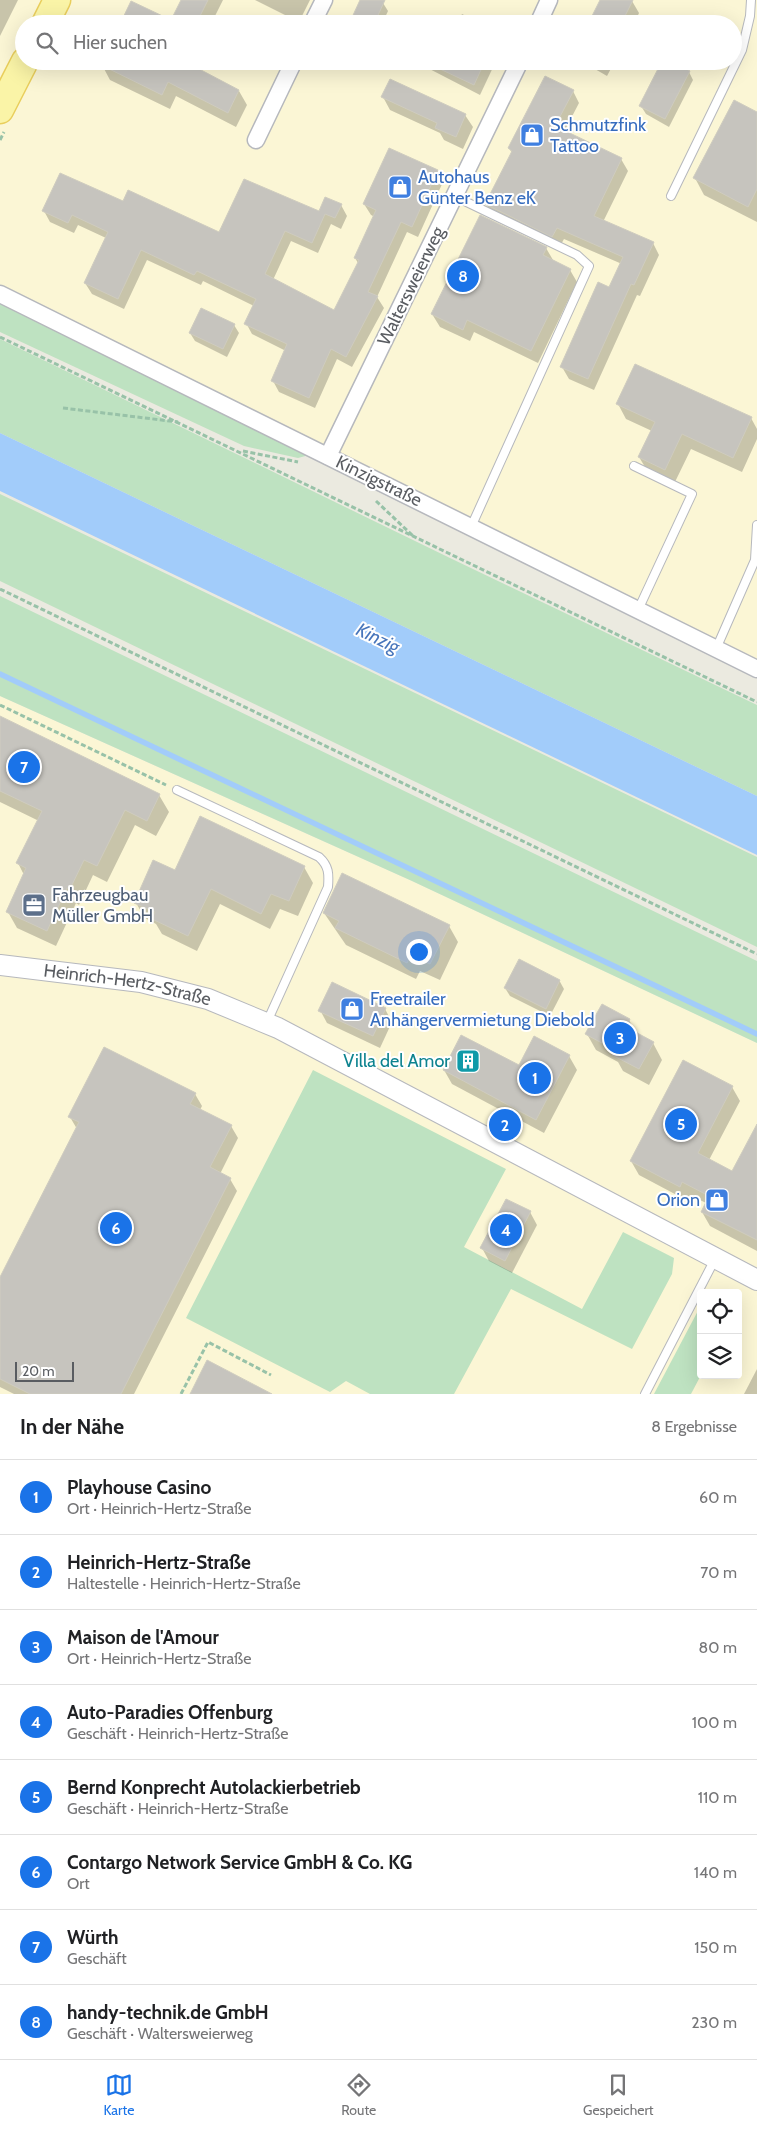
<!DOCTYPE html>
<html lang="de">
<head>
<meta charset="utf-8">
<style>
	:root { --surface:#fff; --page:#f6f6f6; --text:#202124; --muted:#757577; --line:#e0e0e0; --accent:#1a73e8 }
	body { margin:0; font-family:Cabin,sans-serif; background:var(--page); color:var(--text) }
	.controls { position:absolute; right:15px; bottom:15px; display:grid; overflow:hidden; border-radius:5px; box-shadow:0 5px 20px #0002 }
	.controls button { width:45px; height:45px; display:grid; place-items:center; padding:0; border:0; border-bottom:1px solid var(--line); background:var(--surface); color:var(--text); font:25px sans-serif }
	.scale { position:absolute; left:15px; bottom:12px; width:59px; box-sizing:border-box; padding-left:5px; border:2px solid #595c61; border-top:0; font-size:14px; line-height:18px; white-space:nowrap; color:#595c61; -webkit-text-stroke:4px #fff; paint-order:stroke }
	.you { position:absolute; left:418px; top:951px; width:18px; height:18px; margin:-12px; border:4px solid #fff; border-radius:50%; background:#1a73e8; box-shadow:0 0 0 8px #1a73e833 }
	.badge { display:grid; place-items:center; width:32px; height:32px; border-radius:50%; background:var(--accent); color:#fff; font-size:16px; font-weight:700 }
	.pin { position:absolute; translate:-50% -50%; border:2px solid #fff; box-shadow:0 1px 5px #0006 }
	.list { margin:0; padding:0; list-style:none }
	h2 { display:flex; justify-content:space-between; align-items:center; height:65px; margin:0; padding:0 20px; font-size:21px }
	h2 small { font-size:16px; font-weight:400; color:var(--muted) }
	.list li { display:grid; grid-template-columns:32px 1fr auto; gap:15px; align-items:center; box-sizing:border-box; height:75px; padding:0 20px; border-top:1px solid var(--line) }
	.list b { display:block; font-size:19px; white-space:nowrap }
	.list p { margin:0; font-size:16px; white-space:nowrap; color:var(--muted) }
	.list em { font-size:16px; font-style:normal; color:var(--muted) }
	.icon { flex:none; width:28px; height:28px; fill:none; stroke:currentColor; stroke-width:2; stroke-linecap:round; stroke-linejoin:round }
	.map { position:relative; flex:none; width:757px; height:1394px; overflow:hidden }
	.search { position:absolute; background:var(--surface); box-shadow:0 5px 20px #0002; left:15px; right:15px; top:15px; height:55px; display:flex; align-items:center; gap:12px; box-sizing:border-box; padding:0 18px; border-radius:28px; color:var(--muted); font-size:19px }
	.sheet { height:665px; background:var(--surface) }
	nav { display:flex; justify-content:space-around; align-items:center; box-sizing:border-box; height:70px; border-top:1px solid var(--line); background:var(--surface); font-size:14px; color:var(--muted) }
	nav a { display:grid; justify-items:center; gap:2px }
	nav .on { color:var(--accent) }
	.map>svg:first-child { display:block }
</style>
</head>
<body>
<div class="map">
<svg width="757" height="1394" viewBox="0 0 757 1394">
	<rect width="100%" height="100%" fill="#ebeae0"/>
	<!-- commercial -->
	<g fill="#fbf6d5" fill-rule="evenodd">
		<path d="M0 0H757V676L0 302ZM24 24H733V61H24Z"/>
		<path d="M0 696 412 881 757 1043V1394H0ZM701 1293H738V1375H701Z"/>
	</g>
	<!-- green -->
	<g fill="#bee2c1">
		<polygon points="0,302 309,455 298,458 244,446 0,332"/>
		<polygon points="0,339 450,558 757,705 757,796 0,433"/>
		<polygon points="0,494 757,857 757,947 0,581"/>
		<polygon points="0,596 757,961 757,1043 412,881 0,696"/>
		<polygon points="313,1070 506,1169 464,1247 582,1309 623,1232 674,1258 672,1274 632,1349 511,1289 454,1394 370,1394 346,1381 330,1392 186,1318"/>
		<polygon points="701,1305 701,1375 691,1394 654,1394"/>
	</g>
	<!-- water -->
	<polygon fill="#a2ccfa" points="0,433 757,796 757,855 0,491"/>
	<!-- shadow -->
	<g fill="#0003">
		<polygon points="0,0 18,0 0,36"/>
		<polygon points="182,0 223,0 211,24 122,24 172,22"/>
		<polygon points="255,0 310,0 299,22"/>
		<polygon points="361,0 376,0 383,3 388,11 382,24 350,24"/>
		<polygon points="601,0 632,1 639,13 634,24 589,24"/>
		<polygon points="462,14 482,24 457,24"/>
		<polygon points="103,61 193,61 191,66 239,91 247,105 236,127 176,96 170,109 110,80 102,65"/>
		<polygon points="414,61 496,61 480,95"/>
		<polygon points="581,61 615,61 607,76"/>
		<polygon points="689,72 693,80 669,127 646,114 641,106"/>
		<polygon points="573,91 579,103 564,132 621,159 628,171 603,222 653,243 659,255 640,296 637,295 594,390 569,379 562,367 610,289 622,264 564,239 559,248 493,216 486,204 512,153 509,148"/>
		<polygon points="383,97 465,115 473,127 463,149 444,140 440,133 390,110"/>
		<polygon points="757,114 757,222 704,195 695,178"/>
		<polygon points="437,171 443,182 418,237 407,232 377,297 384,308 352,367 337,359 315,408 279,392 273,381 286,351 252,334 246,323 254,306 203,281 201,285 147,260 124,309 92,294 85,283 106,238 78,225 74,233 50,222 44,211 123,203 220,233 319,213 341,205 347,216 341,229 331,224 318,253 291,241 273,280 334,312 358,263 355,258 375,217 371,215 364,204"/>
		<polygon points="546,248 553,260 570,270 577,282 538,363 474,332 470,341 440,327 432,314"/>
		<polygon points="234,325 239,333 227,357 195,341 190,333"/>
		<polygon points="618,404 751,418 757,429 757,439 742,472 691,449 674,484 648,472 639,457 652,431 626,419"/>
		<polygon points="0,718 159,795 169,812 156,836 135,825 107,882 93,875 79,905 76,903 56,946 17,928 8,912 24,875 18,863 39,821 0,802"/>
		<polygon points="201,818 304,867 313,883 298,916 280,909 270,929 220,904 197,951 162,934 156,924 145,918 136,903 176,871"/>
		<polygon points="324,913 449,926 458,942 440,980 420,971 416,979 346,945"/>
		<polygon points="559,980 564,989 550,1016 510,996 505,988"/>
		<polygon points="385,1009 392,1022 380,1048 327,1023 320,1010"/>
		<polygon points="629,1020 638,1036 653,1043 662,1060 649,1085 623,1071 618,1062 596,1050 587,1034"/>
		<polygon points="569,1056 577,1070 544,1133 452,1084 444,1070 519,1067"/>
		<polygon points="732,1087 740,1101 709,1160 733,1172 757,1126 757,1251 710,1226 702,1212 706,1203 690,1195 688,1201 639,1175 631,1161"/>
		<polygon points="195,1094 202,1106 200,1110 231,1126 238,1138 220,1174 230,1179 237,1191 134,1394 14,1394 0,1387 0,1280 77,1129 70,1117"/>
		<polygon points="530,1212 537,1225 512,1273 489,1261 482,1248"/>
		<polygon points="757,1369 757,1394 744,1394"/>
	</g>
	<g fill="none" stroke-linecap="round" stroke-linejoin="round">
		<!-- stream -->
		<polyline stroke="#a2ccfa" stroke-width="5.5" points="0,674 757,1034"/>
	</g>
	<!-- building -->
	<g fill="#c6c4be" stroke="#cfccbf">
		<polygon points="181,0 208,0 196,24 120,24 131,1 171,20"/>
		<polygon points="360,0 385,0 374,24 349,24"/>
		<polygon points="600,0 633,0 621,24 588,24"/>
		<polygon points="93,61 184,61 239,90 228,113 168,82 162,95"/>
		<polygon points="423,61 485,61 474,85"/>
		<polygon points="662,61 671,61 690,71 665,119 639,106"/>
		<polygon points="545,76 574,90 555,126 622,158 594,216 654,242 634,285 631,284 588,379 560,367 598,282 609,287 623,257 557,228 552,237 485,204 512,151 508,148"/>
		<polygon points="390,79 466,114 456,137 435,128 437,123 381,97"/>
		<polygon points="734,100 757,112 757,189 748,207 693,178"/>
		<polygon points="389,148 438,170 412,227 401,222 368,292 378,296 346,357 331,349 309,398 271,381 287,344 244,324 256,299 197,271 194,275 141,250 118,299 84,283 108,232 72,215 68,223 42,211 60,173 123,201 128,190 219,232 244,179 319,211 325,197 342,204 335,218 325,214 312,243 285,231 265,274 334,310 359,260 354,258 376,210 363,204"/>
		<polygon points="480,215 547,247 543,255 571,269 531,351 467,320 463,330 431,314"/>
		<polygon points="201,308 235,324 223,349 189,333"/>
		<polygon points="635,364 752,417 733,458 682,434 665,470 638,457 655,422 616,404"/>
		<polygon points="0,716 160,794 147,821 125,810 97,866 84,860 70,889 67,888 47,931 6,912 26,868 16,863 42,811 0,791"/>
		<polygon points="200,816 305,866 289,901 271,894 261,914 211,889 188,936 152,919 155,912 134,903 153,860 175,870"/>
		<polygon points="342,873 450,925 430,964 411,955 407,963 335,928 339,921 323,913"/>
		<polygon points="519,959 560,980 546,1009 504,988"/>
		<polygon points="332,982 386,1008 373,1036 318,1011"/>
		<polygon points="602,1004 630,1019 626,1027 654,1042 639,1069 612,1055 615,1050 585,1034"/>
		<polygon points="461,1035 519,1065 534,1036 570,1055 536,1120 443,1070"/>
		<polygon points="104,1047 196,1093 190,1104 232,1125 210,1167 231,1178 121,1394 30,1394 0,1379 0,1277 79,1122 68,1117"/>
		<polygon points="683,1060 733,1086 698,1153 732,1171 757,1124 757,1240 701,1212 709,1196 682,1182 680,1187 630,1161"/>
		<polygon points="506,1199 531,1211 505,1261 480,1248"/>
		<polygon points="207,1360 272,1394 190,1394"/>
	</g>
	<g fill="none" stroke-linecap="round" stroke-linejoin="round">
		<!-- service casing -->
		<g stroke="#b6b8bd" stroke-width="10">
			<g id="service">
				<polyline points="454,196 577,255 589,266 471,527"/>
				<polyline points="671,196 742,50 750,16 751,0"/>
				<polyline points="634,466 692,494 638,610"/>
				<polyline points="716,649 755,560 757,525"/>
				<path d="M177 790 319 857C329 866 329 874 328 887L267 1022"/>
				<polyline points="645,1394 715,1259"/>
			</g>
		</g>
		<!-- minor casing -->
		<g stroke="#b6b8bd" stroke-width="19">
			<g id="minor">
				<polyline points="312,24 324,0"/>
				<polyline points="538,24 549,0"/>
				<polyline points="256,140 294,61"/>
				<polyline points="0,294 757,669"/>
				<polyline points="328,456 520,61"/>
			</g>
		</g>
		<!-- tertiary casing -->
		<g stroke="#b6b8bd" stroke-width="22">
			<g id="tertiary">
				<path id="s1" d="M0 965 141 982 208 999 278 1028 757 1280"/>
			</g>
		</g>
		<!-- primary casing -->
		<g stroke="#e9ce5c" stroke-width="29">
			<g id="primary">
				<polyline points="45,24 57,0"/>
				<polyline points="0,110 25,61"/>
			</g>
		</g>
		<!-- path -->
		<g stroke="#98c2a8" stroke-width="3" stroke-dasharray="5 2.5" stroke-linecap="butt">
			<polyline points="0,140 4,132"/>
			<polyline points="0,337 757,702"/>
			<polyline points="63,408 178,422"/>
			<polyline points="243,451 298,462"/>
			<polyline points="376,501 413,536"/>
			<polyline points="0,589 757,954"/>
			<polyline points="0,705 166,785"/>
			<polyline points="181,1394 208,1342 271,1375"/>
		</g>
		<!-- service -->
		<use href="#service" stroke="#fff" stroke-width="8"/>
		<!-- minor -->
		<use href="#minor" stroke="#fff" stroke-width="16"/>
		<!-- tertiary -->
		<use href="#tertiary" stroke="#fff" stroke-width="20"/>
		<!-- primary -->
		<use href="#primary" stroke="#faf4a7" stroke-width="26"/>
	</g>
	<!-- icons -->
	<defs>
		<g id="shop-square" transform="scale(1.25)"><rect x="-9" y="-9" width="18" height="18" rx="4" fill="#3f7fe0" stroke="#fff"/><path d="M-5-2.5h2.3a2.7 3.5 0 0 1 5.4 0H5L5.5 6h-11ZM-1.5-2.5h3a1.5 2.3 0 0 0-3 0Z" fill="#fff"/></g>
		<g id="office-square" transform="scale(1.25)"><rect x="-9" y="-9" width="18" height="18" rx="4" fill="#5c6f8a" stroke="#fff"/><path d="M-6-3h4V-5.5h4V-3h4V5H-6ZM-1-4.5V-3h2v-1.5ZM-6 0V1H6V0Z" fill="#fff"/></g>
		<g id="building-square" transform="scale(1.25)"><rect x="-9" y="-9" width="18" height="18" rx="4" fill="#0f9aa8" stroke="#fff"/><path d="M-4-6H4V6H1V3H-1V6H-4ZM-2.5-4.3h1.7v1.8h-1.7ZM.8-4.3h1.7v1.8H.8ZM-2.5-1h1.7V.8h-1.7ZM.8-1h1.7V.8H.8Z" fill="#fff"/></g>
	</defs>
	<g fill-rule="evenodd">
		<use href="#shop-square" x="532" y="135"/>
		<use href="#shop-square" x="400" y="187"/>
		<use href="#office-square" x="34" y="905"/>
		<use href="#shop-square" x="352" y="1009"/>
		<use href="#building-square" x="468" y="1061"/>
		<use href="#shop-square" x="717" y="1200"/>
	</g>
	<g text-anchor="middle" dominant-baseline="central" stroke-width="4" stroke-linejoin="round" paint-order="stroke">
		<!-- shop labels -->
		<g font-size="18" fill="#366cbe" stroke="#fff" text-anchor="start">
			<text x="550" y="125">Schmutzfink<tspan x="550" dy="21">Tattoo</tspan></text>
			<text x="418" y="177">Autohaus<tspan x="418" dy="21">Günter Benz eK</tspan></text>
			<text x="370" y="999">Freetrailer<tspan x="370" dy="21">Anhängervermietung Diebold</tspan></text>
			<text x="700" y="1200" text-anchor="end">Orion</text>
		</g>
		<!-- street labels -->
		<g font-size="18" fill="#595c61" stroke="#fff">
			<text transform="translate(411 286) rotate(-64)">Waltersweierweg</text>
			<text transform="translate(379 481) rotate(26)">Kinzigstraße</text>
			<text stroke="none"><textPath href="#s1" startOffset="129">Heinrich-Hertz-Straße</textPath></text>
		</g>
		<!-- service labels -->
		<g font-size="18" fill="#4e5e75" stroke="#fff" text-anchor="start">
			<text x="52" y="895">Fahrzeugbau<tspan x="52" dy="21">Müller GmbH</tspan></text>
		</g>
		<!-- culture labels -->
		<g font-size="18" fill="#0d838f" stroke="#fff" text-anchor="end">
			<text x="450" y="1061">Villa del Amor</text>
		</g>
		<!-- water labels -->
		<g font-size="19" font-style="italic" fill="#4775bb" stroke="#fff">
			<text transform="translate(378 638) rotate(26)">Kinzig</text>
		</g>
	</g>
</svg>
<div class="controls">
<button><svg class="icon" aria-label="locate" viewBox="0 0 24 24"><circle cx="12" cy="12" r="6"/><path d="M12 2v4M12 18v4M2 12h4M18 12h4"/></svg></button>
<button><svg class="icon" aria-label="layers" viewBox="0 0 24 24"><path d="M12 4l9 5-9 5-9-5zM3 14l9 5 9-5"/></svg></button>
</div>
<div class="scale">20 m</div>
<div class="you"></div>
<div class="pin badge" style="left:535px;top:1078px">1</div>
<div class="pin badge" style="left:505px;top:1125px">2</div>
<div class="pin badge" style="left:620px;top:1038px">3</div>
<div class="pin badge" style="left:506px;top:1230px">4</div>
<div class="pin badge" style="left:681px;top:1124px">5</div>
<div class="pin badge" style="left:116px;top:1228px">6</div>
<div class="pin badge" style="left:24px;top:767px">7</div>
<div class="pin badge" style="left:463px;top:276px">8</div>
<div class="search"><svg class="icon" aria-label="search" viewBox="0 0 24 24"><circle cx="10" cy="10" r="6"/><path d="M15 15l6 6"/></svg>Hier suchen</div>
</div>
<section class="sheet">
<h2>In der Nähe<small>8 Ergebnisse</small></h2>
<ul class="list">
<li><span class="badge">1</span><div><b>Playhouse Casino</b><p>Ort · Heinrich-Hertz-Straße</p></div><em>60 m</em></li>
<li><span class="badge">2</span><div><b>Heinrich-Hertz-Straße</b><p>Haltestelle · Heinrich-Hertz-Straße</p></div><em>70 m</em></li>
<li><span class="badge">3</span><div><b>Maison de l'Amour</b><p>Ort · Heinrich-Hertz-Straße</p></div><em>80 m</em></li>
<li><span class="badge">4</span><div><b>Auto-Paradies Offenburg</b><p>Geschäft · Heinrich-Hertz-Straße</p></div><em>100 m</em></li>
<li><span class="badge">5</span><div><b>Bernd Konprecht Autolackierbetrieb</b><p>Geschäft · Heinrich-Hertz-Straße</p></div><em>110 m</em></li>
<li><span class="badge">6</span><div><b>Contargo Network Service GmbH &amp; Co. KG</b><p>Ort</p></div><em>140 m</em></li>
<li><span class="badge">7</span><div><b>Würth</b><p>Geschäft</p></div><em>150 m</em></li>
<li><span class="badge">8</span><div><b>handy-technik.de GmbH</b><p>Geschäft · Waltersweierweg</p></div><em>230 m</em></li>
</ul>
</section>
<nav>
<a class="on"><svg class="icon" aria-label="map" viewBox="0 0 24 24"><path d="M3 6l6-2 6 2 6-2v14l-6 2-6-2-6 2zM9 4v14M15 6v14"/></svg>Karte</a>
<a><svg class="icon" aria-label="directions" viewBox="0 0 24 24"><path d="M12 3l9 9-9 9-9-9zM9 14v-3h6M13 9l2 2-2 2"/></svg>Route</a>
<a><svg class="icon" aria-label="saved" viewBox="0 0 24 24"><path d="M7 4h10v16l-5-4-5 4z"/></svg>Gespeichert</a>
</nav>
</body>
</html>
